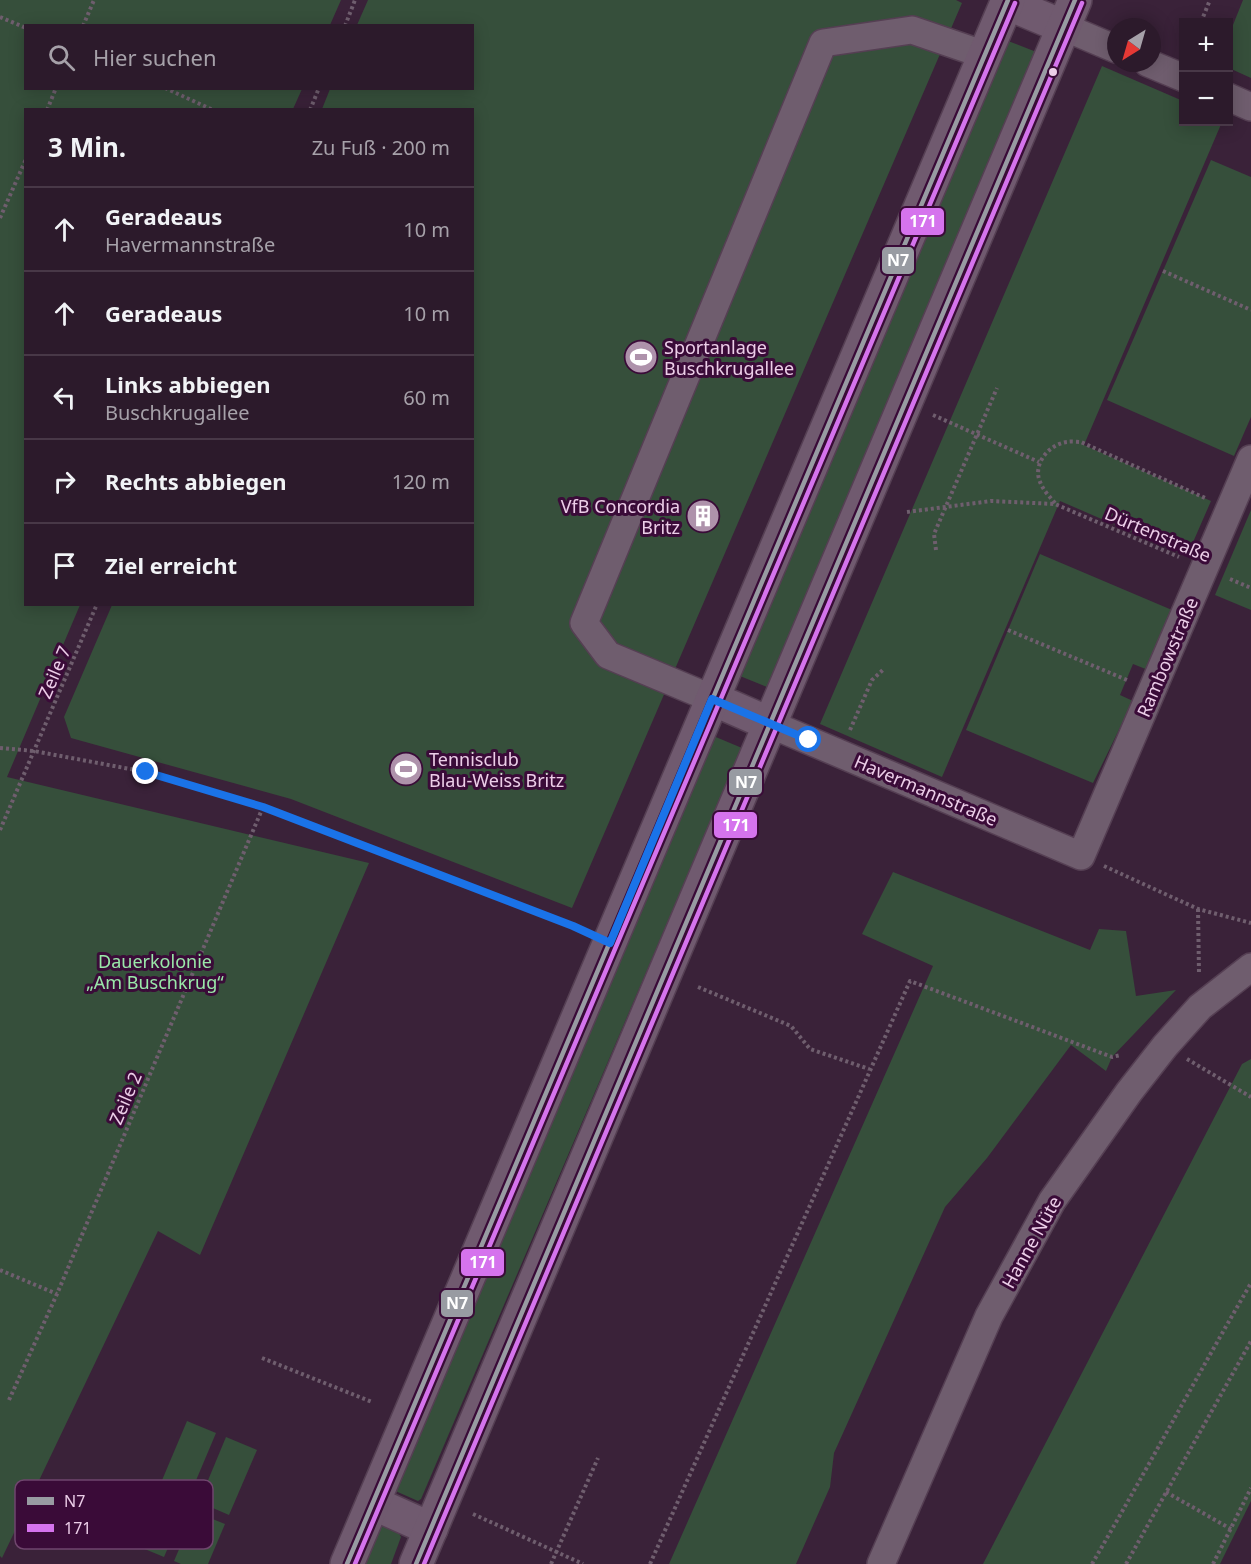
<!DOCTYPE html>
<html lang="de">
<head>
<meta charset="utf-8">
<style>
	:root { --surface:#2c1a2b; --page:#342333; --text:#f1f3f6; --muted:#a6a1a9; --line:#483847 }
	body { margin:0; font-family:"Noto Sans",sans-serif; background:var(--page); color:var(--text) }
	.controls { position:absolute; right:18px; top:18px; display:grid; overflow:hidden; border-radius:0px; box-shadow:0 3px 15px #0003 }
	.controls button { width:54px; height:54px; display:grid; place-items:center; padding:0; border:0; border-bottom:2px solid var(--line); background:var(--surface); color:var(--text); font:30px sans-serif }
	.compass { position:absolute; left:1107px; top:18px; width:54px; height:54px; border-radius:50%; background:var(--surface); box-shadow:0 3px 15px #0003; rotate:217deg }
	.stop { position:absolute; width:18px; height:18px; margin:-14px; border:4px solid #1a73e8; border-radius:50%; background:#fff }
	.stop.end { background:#1a73e8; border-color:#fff; box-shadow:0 2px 6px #0008 }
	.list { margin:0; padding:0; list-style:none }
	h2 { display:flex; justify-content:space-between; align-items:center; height:78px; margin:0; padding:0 24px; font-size:26px }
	h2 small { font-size:20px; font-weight:400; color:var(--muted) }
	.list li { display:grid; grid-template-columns:39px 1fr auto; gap:18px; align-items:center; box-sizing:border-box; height:84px; padding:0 24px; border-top:2px solid var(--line) }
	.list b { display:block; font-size:22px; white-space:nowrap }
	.list p { margin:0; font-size:20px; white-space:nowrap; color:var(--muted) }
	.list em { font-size:20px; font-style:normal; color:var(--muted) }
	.icon { flex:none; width:33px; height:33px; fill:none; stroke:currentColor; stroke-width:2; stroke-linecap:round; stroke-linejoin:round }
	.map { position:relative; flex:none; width:1251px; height:1564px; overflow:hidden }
	.search { position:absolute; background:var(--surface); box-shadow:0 3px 15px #0003; left:24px; top:24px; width:450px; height:66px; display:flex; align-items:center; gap:15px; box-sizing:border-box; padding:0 21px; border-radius:0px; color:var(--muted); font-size:22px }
	.panel { position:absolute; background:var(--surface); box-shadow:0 3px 15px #0003; left:24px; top:108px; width:450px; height:498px; border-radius:0px }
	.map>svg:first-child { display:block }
</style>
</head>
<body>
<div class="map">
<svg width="1251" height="1564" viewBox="0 0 1251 1564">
	<rect width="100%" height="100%" fill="#3a2239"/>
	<!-- green -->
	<g fill="#364f3b">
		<polygon points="0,0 341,0 330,25 26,26 26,88 302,89 293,109 26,110 26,604 80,605 7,777 369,863 200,1255 158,1231 2,1558 0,1556"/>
		<polygon points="368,0 956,0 962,3 572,908 291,799 71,738 64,717 112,605 472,604 472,110 322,109 330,89 472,88 472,26 357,25"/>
		<polygon points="1243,0 1251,0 1251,78 1229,68 1229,35"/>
		<polygon points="1008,41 1039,53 767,687 735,674"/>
		<polygon points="1102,66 1183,101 1184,122 1222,122 1084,445 1211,501 1187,556 1060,501 942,777 820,724"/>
		<polygon points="1211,160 1251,177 1251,417 1234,456 1107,400"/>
		<polygon points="1251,510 1251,610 1215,595"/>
		<polygon points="1040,554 1172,610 1148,670 1133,664 1120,695 1133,701 1093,783 966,730"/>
		<polygon points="711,735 742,748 421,1499 418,1501 391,1489"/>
		<polygon points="893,872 1090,950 1099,929 1126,931 1136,996 1176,990 1112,1057 1106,1071 1071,1045 987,1158 945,1207 834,1453 830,1487 796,1564 669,1564 933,966 862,934"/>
		<polygon points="1251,1059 1251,1501 1220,1564 983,1564 1242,1064"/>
		<polygon points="187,1421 216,1433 189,1497 160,1485"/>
		<polygon points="226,1437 257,1450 229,1515 199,1502"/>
		<polygon points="156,1496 185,1508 164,1557 135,1545"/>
		<polygon points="195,1512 225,1524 208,1564 181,1564 174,1561"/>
		<polygon points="386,1524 397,1530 401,1537 391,1564 361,1564 377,1525"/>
	</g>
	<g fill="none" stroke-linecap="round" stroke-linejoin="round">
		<!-- minor casing -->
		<g stroke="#553f53" stroke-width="30">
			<g id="minor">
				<polyline points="1064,27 1116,49"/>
				<polyline points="1148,63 1184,78"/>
				<polyline points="1228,97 1251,107"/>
				<polyline points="713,699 608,655 584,623 823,43 912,30 985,55"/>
				<polyline points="770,724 1081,856 1251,459"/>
				<polyline points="881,1564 989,1316 1052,1201 1129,1092 1165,1046 1200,1007 1251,967"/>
			</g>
		</g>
		<!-- major casing -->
		<g stroke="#553f53" stroke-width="36">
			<g id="major">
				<polyline points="1007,3 1064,27"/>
				<polyline points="713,699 770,724"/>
				<polyline points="373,1503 431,1529"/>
				<polyline points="347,1564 1008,0"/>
				<polyline points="416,1564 1075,0"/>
			</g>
		</g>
		<!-- path -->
		<g stroke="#6f5e6e" stroke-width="4" stroke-dasharray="3 3" stroke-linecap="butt">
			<polyline points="0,17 26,28"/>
			<polyline points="1201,22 1210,0"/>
			<polyline points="83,26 94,0"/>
			<polyline points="345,26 355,0"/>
			<polyline points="165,88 213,110"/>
			<polyline points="47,110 56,88"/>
			<polyline points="310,110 319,88"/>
			<polyline points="0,218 26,159"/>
			<polyline points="1163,271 1251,310"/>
			<polyline points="933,415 1039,462"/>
			<path d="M1055 503C1049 496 1042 489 1039 479 1034 462 1050 444 1067 442 1071 441 1077 442 1081 442L1205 498"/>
			<polyline points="907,512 991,501 1055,504 1179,557"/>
			<polyline points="936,550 934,534 997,388"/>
			<polyline points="1230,579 1251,588"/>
			<polyline points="1008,630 1127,680"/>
			<polyline points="850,730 872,680 884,669"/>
			<polyline points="0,748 34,751 146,772 263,807 584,931"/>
			<polyline points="0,830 97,604"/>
			<polyline points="1104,866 1198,909 1251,923"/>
			<polyline points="1198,909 1199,973"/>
			<polyline points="698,987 791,1026 810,1049 869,1069"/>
			<polyline points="1187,1059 1251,1097"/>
			<polyline points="0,1270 57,1294"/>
			<polyline points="262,1358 372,1402"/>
			<polyline points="9,1400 57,1294 263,807"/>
			<polyline points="1166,1492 1231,1529"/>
			<polyline points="473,1514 583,1564"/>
			<polyline points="551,1564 598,1458"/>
			<polyline points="650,1564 910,981 1112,1057 1121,1055"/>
			<path d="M1092 1564C1146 1471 1197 1376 1251 1283"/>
			<polyline points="1126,1564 1251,1341"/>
			<polyline points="1213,1564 1251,1488"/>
		</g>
		<!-- minor -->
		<use href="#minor" stroke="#6f5d6e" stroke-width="27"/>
		<!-- major -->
		<use href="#major" stroke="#705a6f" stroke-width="33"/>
		<!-- bus-1 casing -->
		<g stroke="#3a0b38" stroke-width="9">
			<g id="bus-1">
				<polyline points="347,1564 1008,0"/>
				<polyline points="416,1564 1075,0"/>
			</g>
		</g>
		<!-- bus-2 casing -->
		<g stroke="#3a0b38" stroke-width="9">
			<g id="bus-2">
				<polyline points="355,1564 1015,3"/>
				<polyline points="424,1564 1082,3"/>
			</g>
		</g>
		<!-- bus-1 -->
		<use href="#bus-1" stroke="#989ba2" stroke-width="4.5"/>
		<!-- bus-2 -->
		<use href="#bus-2" stroke="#d573ed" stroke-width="4.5"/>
	</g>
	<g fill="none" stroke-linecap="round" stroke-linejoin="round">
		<!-- route -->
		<polyline stroke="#1a73e8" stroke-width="8" points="146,772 263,807 573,926 610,943 712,699 809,740"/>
	</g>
	<!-- icons -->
	<defs>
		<g id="stadium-disc" transform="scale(1.725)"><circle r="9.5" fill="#ae92ab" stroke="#3a0b38"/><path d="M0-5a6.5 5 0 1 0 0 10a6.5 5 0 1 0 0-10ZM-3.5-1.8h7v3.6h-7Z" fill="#fff"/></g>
		<g id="building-disc" transform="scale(1.725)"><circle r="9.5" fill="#ae92ab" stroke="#3a0b38"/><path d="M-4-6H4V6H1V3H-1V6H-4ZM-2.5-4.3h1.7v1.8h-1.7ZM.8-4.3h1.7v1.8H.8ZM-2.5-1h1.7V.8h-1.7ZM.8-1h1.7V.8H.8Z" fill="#fff"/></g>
	</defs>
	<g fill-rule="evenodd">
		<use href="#stadium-disc" x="641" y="357"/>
		<use href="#building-disc" x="703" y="516"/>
		<use href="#stadium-disc" x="406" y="769"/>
	</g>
	<!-- markers -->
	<circle fill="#eccee8" stroke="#3a0b38" stroke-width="2" cx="1053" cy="72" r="5"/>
	<g text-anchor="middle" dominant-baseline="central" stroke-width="6" stroke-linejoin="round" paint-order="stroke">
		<!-- poi labels -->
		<g font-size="18" fill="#eccee8" stroke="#3a0b38" text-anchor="start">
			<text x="664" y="347">Sportanlage<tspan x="664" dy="21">Buschkrugallee</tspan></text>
			<text x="680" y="506" text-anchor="end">VfB Concordia<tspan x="680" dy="21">Britz</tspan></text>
			<text x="429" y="759">Tennisclub<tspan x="429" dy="21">Blau-Weiss Britz</tspan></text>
		</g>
		<!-- street labels -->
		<g font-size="18" fill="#eccee8" stroke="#3a0b38">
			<text transform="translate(1158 534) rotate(23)">Dürtenstraße</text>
			<text transform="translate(1167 657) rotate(-67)">Rambowstraße</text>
			<text transform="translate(54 672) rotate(-67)">Zeile 7</text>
			<text transform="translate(926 790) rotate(23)">Havermannstraße</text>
			<text transform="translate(125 1098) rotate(-67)">Zeile 2</text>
			<text transform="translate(1031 1242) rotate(-61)">Hanne Nüte</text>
		</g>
		<!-- park labels -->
		<g font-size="18" fill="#9ae8a9" stroke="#3a0b38">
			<text x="155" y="961">Dauerkolonie<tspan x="155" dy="21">„Am Buschkrug“</tspan></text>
		</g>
	</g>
	<!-- legend -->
	<rect x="15" y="1480" width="198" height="69" rx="9" fill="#3a0b38" stroke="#6f466d" stroke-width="1.5"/>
	<rect x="27" y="1497" width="27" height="8" fill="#989ba2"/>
	<rect x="27" y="1524" width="27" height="8" fill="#d573ed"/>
	<g font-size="16" fill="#eccee8">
		<text x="64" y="1507">N7</text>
		<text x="64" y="1534">171</text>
	</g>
	<g stroke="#3a0b38" stroke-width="2">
		<rect x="900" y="207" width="45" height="29" rx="6" fill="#d573ed"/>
		<rect x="881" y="246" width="34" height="29" rx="6" fill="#989ba2"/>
		<rect x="728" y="768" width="35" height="28" rx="6" fill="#989ba2"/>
		<rect x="713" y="811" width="45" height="28" rx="6" fill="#d573ed"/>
		<rect x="460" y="1248" width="45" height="29" rx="6" fill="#d573ed"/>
		<rect x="440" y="1289" width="34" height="29" rx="6" fill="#989ba2"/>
	</g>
	<g font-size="16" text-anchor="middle" font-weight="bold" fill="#fff">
		<text x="923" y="227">171</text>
		<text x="898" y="266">N7</text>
		<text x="746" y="788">N7</text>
		<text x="736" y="831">171</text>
		<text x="483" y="1268">171</text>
		<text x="457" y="1309">N7</text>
	</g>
</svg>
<div class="controls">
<button>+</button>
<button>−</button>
</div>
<svg class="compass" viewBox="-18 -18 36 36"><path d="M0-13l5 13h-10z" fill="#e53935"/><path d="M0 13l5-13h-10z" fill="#a6a1a9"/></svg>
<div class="stop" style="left:809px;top:740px"></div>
<div class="stop end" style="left:146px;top:772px"></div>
<div class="search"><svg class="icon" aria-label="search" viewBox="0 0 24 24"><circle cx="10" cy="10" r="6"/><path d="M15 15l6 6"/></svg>Hier suchen</div>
<section class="panel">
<h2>3 Min.<small>Zu Fuß · 200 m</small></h2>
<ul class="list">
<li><svg class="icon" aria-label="ahead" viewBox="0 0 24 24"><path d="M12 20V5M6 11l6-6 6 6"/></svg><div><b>Geradeaus</b><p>Havermannstraße</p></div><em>10 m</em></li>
<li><svg class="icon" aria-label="ahead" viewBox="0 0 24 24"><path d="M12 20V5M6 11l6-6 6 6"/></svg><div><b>Geradeaus</b></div><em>10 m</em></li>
<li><svg class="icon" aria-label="left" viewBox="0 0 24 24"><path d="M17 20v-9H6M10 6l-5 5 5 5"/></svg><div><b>Links abbiegen</b><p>Buschkrugallee</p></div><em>60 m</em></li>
<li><svg class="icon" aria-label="right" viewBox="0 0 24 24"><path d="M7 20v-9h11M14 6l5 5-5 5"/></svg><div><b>Rechts abbiegen</b></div><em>120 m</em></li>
<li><svg class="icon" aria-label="arrive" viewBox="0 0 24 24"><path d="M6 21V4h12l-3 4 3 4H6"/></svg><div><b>Ziel erreicht</b></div></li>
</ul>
</section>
</div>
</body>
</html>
